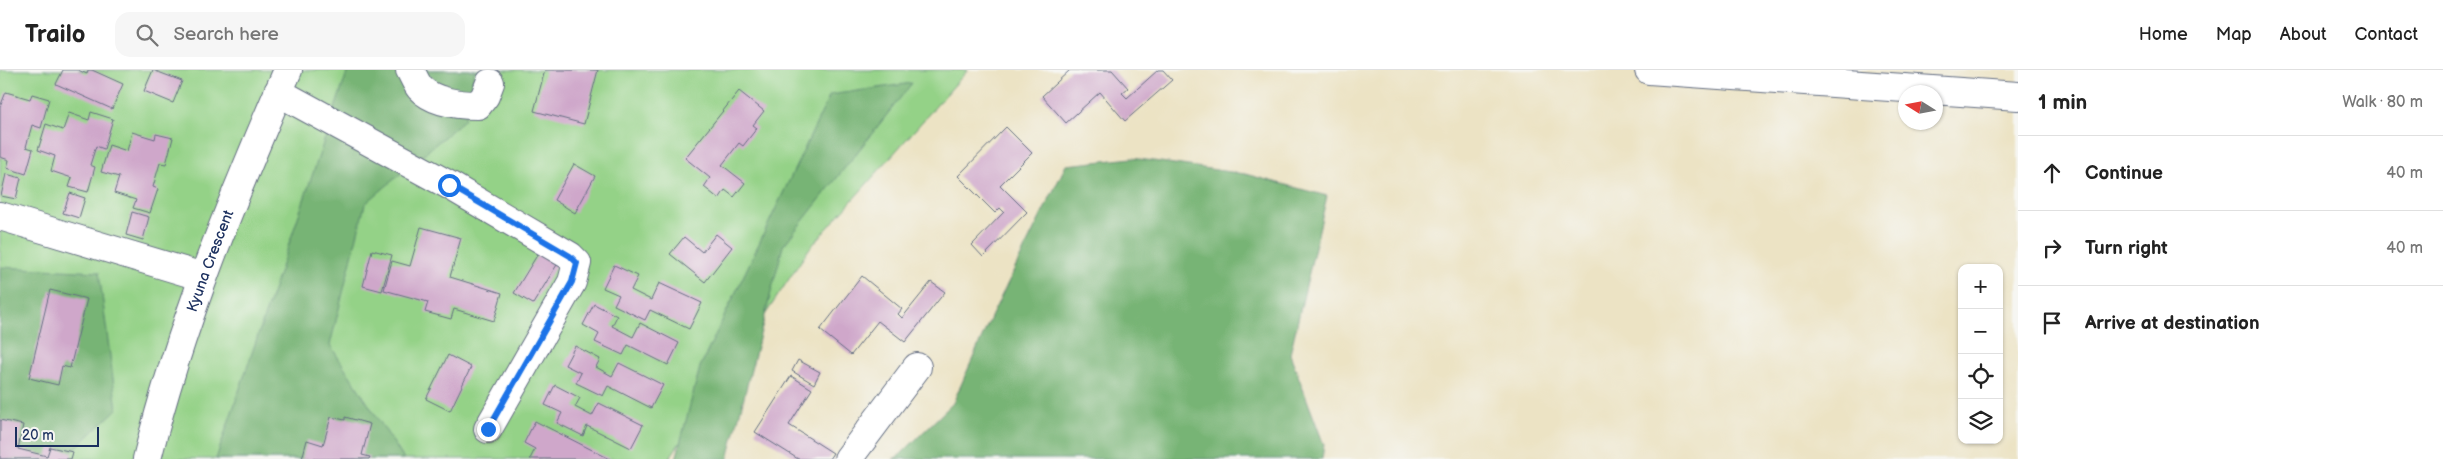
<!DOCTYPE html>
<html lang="en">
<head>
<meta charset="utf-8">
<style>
	:root { --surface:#fff; --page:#f6f6f6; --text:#222; --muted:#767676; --line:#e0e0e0 }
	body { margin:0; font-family:"Balsamiq Sans",sans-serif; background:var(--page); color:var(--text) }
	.controls { position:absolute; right:15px; bottom:15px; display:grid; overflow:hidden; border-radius:10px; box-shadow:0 1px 4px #0004 }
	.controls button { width:45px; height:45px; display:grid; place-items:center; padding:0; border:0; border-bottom:1px solid var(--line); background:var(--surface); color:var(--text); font:25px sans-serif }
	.compass { position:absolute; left:1898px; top:15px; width:45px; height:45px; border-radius:50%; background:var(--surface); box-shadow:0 1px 4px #0004; rotate:281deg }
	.scale { position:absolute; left:15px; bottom:12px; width:84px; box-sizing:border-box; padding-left:5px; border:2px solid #1b2f5e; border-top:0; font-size:14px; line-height:18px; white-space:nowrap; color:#1b2f5e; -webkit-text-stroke:4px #f6f6f2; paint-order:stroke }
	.stop { position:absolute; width:15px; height:15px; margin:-11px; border:4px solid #1a73e8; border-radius:50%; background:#fff }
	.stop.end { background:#1a73e8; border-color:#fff; box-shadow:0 1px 5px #0008 }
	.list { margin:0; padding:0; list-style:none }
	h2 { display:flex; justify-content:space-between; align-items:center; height:65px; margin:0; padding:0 20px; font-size:21px }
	h2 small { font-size:16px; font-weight:400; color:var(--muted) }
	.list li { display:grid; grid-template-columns:32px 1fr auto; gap:15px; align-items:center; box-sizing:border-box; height:75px; padding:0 20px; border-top:1px solid var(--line) }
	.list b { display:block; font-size:19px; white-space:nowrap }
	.list em { font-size:16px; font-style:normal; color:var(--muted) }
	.icon { flex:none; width:28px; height:28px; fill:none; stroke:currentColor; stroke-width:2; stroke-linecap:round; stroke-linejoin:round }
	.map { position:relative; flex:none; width:2018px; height:389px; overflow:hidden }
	header { display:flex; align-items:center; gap:30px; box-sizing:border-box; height:70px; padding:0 25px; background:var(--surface); border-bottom:1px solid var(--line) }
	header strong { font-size:24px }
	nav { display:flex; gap:28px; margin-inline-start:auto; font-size:18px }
	.search { width:350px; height:45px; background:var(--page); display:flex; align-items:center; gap:12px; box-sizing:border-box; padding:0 18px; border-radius:15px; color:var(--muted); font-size:19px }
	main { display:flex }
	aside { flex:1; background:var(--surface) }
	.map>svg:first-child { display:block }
</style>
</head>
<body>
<header>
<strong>Trailo</strong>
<div class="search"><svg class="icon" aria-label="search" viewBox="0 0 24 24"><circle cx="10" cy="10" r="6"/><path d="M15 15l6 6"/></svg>Search here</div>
<nav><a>Home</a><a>Map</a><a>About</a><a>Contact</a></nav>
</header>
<main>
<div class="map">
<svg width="2018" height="389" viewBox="0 0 2018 389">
	<rect width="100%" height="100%" fill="#f6f6f2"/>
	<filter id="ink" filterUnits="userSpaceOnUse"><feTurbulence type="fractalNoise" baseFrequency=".02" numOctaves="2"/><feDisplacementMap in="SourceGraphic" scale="10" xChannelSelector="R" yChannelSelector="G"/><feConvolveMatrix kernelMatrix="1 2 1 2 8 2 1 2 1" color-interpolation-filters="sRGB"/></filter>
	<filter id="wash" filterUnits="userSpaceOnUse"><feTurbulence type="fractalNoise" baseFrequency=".0096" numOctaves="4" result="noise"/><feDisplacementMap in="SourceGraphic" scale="20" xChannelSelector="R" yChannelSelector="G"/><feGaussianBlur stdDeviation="1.12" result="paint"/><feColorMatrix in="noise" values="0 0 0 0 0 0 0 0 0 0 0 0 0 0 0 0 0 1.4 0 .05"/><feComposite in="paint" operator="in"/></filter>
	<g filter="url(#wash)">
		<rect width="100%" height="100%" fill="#ece3c4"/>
		<!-- green -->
		<polygon fill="#94d287" stroke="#588072" points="0,0 968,0 809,179 669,389 0,389"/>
		<!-- forest -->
		<g fill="#77b474" stroke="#497269">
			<polygon points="348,0 475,0 464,50 365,134 330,275 404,389 216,389"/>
			<polygon points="912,13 783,176 728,389 676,389 700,297 830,25"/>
			<polygon points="1132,88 1245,104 1327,126 1290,284 1324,375 1322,389 893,389 900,385 953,333 992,245 1066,95"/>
			<polygon points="0,197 99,202 117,339 64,389 0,389"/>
		</g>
		<g id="blocks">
			<!-- building -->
			<g fill="#cfa7ca">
				<polygon points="63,0 78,0 87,4 88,0 92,0 123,14 112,39 56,14"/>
				<polygon points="153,0 182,11 173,33 144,21"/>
				<polygon points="545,0 598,0 584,54 534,41"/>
				<polygon points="1070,0 1112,0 1128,18 1122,23 1127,28 1158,0 1163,0 1172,10 1125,51 1100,22 1066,53 1042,26"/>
				<polygon points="739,21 764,41 753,55 757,58 743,76 739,73 722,95 745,113 734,127 725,120 719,129 704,117 710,108 685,88"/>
				<polygon points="6,22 30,29 32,24 49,29 41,58 32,55 26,77 33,79 26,104 7,98 9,90 0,87 0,37"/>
				<polygon points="91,42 113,49 104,79 96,76 90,95 95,97 88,122 69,117 72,108 51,101 55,86 38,80 46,54 63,60 69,43 89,50"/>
				<polygon points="1006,57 1032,83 1000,115 1027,142 983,187 972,175 1004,142 1000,138 995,143 958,106"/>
				<polygon points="132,62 155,69 156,64 173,68 166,94 160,93 153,117 158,119 150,143 133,138 136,130 114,123 119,107 101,102 109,75 127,81"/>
				<polygon points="574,94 595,106 575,143 554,130"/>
				<polygon points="6,104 21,108 16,129 1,126"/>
				<polygon points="70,123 85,128 79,148 63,143"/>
				<polygon points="132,142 149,147 143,170 126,165"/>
				<polygon points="421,157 461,168 450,207 502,223 494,251 454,239 451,249 425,242 428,232 384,220 392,191 410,196"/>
				<polygon points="716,164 732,177 705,212 670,184 684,167 702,182"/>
				<polygon points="372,180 392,185 382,221 363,216"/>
				<polygon points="539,182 558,193 533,234 514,223"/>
				<polygon points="614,195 638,206 631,220 651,230 659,213 702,233 689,259 650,240 645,250 614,235 619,225 603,218"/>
				<polygon points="862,206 902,239 898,244 902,248 931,212 945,222 905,272 878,251 851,285 820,260"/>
				<polygon points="50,220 87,229 70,298 62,296 58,315 29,308"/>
				<polygon points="594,234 617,246 612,256 633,267 640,253 679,273 668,295 628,275 623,285 595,272 599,264 583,255"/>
				<polygon points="575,276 600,289 596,297 612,306 619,293 663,315 651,338 608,316 603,326 576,313 581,303 565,295"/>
				<polygon points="448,285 471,297 450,341 426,329"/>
				<polygon points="798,290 820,302 814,314 792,301"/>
				<polygon points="791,306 812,319 789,355 833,383 829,389 798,389 755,362"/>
				<polygon points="555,315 580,328 575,337 592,346 599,333 643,355 631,378 587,356 583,366 557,353 562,343 545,335"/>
				<polygon points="331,347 345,350 345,347 370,354 362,385 370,387 369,389 302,389 307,370 323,375"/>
				<polygon points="0,350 23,355 18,379 47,386 50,377 73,382 71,389 0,389"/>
				<polygon points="535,351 610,389 530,389 535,379 524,373"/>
			</g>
		</g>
	</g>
	<g filter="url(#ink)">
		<use href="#blocks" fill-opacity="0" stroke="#646e82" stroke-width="1"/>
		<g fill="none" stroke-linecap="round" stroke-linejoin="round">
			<!-- minor casing -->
			<g stroke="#646e82" stroke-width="30">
				<g id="minor">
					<path d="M410 0C413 5 416 13 420 18 433 32 460 35 478 35L485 26 490 13"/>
					<polyline points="1649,0 2018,26"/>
					<polyline points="278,22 449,115 570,186 577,193 572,212 488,359"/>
					<polyline points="0,146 203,207"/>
					<path id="s1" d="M147 389C180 255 233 127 288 0"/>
					<polyline points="848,389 917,297"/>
				</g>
			</g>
			<!-- minor -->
			<use href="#minor" stroke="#fff" stroke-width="28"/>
		</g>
	</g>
	<g fill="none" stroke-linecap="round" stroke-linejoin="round" filter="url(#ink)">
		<!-- route -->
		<polyline stroke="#1a73e8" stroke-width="6" points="449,115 570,186 577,193 572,212 488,359"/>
	</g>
	<g text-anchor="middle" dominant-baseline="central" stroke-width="4.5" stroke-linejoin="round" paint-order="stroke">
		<!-- street labels -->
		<g font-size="15" fill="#1b2f5e" stroke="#f6f6f2">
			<text stroke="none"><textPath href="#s1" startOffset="208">Kyuna Crescent</textPath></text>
		</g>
	</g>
</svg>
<div class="controls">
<button>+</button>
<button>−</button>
<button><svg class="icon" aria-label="locate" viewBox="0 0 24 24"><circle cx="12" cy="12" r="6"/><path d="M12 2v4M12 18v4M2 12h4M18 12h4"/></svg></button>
<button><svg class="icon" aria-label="layers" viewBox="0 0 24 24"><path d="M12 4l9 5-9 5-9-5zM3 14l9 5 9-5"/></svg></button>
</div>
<svg class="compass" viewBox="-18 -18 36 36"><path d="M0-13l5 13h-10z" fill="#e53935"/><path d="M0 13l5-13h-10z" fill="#767676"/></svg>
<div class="scale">20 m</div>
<div class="stop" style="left:449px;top:115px"></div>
<div class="stop end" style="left:488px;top:359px"></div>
</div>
<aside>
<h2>1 min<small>Walk · 80 m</small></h2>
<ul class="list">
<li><svg class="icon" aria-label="ahead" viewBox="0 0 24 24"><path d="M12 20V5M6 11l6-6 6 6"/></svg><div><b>Continue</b></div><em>40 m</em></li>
<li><svg class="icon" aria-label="right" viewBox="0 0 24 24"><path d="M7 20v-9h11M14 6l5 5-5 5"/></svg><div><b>Turn right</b></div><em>40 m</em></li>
<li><svg class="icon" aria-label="arrive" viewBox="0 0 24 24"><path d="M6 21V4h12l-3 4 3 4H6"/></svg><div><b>Arrive at destination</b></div></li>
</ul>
</aside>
</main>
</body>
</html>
